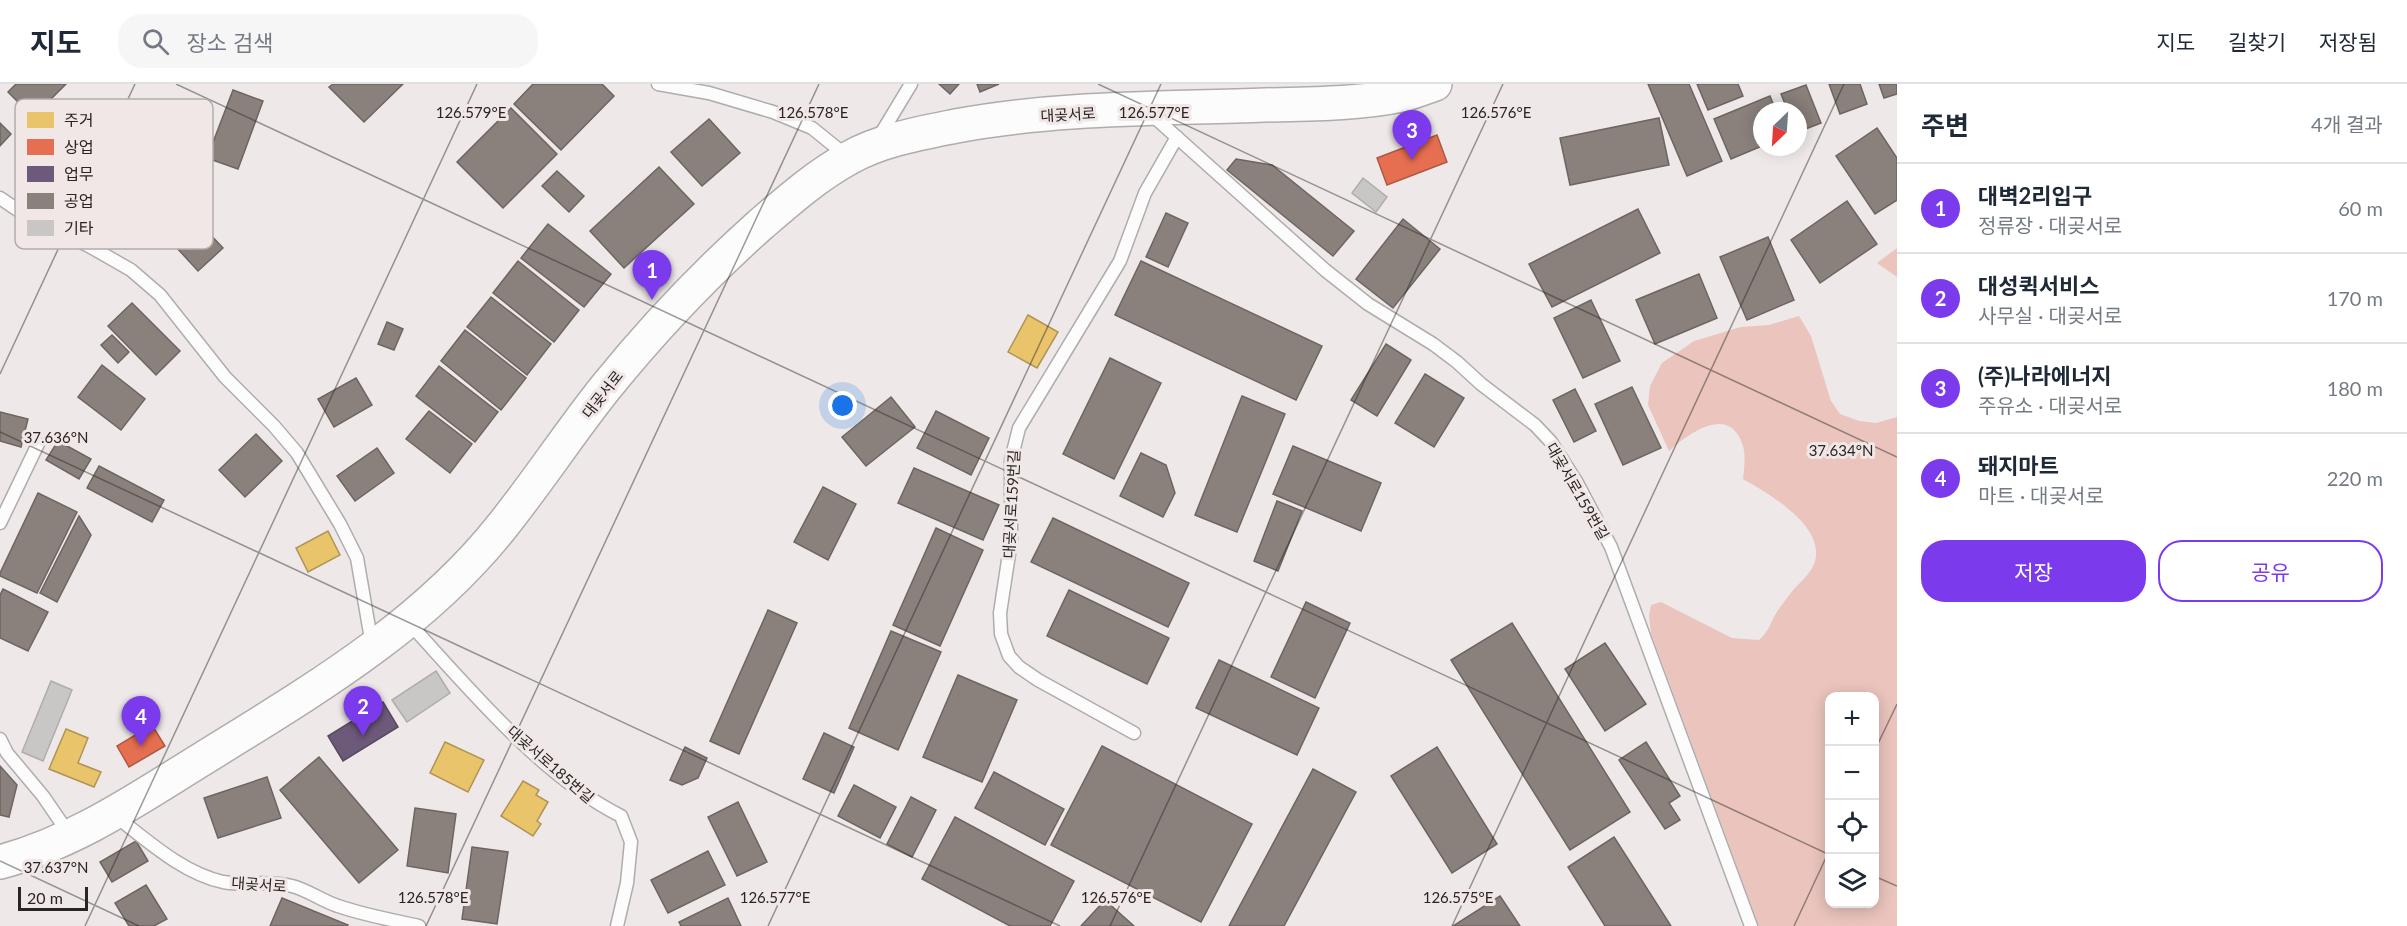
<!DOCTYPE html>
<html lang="ko">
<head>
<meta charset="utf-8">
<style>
	:root { --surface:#fff; --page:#f6f6f7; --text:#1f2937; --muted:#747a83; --line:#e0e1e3; --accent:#7c3aed }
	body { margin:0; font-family:Lato,"Noto Sans KR",sans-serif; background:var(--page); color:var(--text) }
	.controls { position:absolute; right:18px; bottom:18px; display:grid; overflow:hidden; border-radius:12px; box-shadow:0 3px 15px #0003 }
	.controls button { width:54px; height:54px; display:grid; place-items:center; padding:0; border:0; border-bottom:2px solid var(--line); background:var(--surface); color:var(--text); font:30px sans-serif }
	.compass { position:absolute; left:1753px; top:18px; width:54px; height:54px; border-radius:50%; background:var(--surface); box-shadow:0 3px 15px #0003; rotate:205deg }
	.scale { position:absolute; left:18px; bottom:15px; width:70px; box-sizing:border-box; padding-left:6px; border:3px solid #282524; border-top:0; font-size:16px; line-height:21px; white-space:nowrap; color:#282524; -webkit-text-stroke:4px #f0e7e6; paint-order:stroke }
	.you { position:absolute; left:843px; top:322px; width:21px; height:21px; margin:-15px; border:4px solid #fff; border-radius:50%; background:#1a73e8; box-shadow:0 0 0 9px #1a73e833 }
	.badge { display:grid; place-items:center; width:39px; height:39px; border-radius:50%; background:var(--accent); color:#fff; font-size:20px; font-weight:700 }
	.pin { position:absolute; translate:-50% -50px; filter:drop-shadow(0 2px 3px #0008) }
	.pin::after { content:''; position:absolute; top:32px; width:21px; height:18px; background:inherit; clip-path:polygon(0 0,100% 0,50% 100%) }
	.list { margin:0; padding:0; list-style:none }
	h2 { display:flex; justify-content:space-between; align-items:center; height:78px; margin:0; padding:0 24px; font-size:26px }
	h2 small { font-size:20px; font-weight:400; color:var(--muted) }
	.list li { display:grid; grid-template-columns:39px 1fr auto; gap:18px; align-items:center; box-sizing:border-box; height:90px; padding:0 24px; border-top:2px solid var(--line) }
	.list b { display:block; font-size:22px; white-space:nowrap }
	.list p { margin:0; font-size:20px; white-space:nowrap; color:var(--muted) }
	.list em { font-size:20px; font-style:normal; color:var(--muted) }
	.actions { display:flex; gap:12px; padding:18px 24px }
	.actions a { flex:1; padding:14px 0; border:2px solid var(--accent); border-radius:24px; text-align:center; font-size:21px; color:var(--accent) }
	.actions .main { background:var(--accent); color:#fff }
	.icon { flex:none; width:33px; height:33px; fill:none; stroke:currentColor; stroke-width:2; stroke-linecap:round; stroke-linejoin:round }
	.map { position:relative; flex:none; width:1897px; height:842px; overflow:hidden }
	header { display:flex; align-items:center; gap:36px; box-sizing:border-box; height:84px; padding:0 30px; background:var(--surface); border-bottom:2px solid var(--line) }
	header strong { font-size:28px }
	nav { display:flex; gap:33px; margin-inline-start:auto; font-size:21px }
	.search { width:420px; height:54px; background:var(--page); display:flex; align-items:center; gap:15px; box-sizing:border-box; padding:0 21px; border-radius:24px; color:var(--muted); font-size:22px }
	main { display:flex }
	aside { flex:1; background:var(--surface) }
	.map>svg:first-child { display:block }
</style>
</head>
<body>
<header>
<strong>지도</strong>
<div class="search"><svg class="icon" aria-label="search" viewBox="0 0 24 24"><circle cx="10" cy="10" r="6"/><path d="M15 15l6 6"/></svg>장소 검색</div>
<nav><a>지도</a><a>길찾기</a><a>저장됨</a></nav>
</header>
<main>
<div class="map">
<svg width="1897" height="842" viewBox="0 0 1897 842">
	<rect width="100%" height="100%" fill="#eee9e8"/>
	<!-- forest -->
	<g fill="#eac4bd" fill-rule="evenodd">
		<polygon points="1897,164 1897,193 1877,179"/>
		<path d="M1799 232 1811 252 1831 317 1840 330 1859 337 1876 339 1897 333V842H1759L1651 549 1649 532 1651 521 1661 518 1732 554 1759 556C1767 549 1769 543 1774 533 1778 525 1784 518 1790 510 1798 499 1811 491 1815 477 1825 442 1768 409 1743 395 1744 385 1746 372 1743 362 1730 319 1689 349 1669 367L1648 321 1650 302 1662 279 1694 257 1741 243 1769 241ZM1830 612H1874V820H1830Z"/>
	</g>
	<!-- homes -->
	<g fill="#e9c46a" stroke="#af9455" stroke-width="1.5">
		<polygon points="1028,231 1058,248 1037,284 1008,268"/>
		<polygon points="328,447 340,471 308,488 296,464"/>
		<polygon points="66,645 88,654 78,679 101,688 94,703 49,685"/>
		<polygon points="445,658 484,676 468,708 430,689"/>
		<polygon points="523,697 539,706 536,711 548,718 537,737 541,740 533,752 501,732"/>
	</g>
	<!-- shops -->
	<g fill="#e76f51" stroke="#ae5944" stroke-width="1.5">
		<polygon points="1437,51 1447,78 1387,101 1377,74"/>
		<polygon points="152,641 165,662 129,683 117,662"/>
	</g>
	<!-- offices -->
	<polygon fill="#6d597a" stroke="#584960" stroke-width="1.5" points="383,618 398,643 343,677 328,652"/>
	<!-- industry -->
	<g fill="#8a817c" stroke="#6d6562" stroke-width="1.5">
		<polygon points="16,0 66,0 33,33 8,8"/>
		<polygon points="333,0 403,0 364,38 329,3"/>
		<polygon points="533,0 602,0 614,12 561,66 514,20"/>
		<polygon points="939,0 959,0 950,10"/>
		<polygon points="977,0 999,0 980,8"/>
		<polygon points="1648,0 1689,0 1722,77 1687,92"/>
		<polygon points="1697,0 1738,0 1743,12 1708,26"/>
		<polygon points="1829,0 1860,0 1867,20 1840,30"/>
		<polygon points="1879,0 1897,0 1897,10 1884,14"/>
		<polygon points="1806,1 1821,39 1798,48 1798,27 1788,27 1781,10"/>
		<polygon points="233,6 263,17 238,85 207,74"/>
		<polygon points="1770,12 1776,27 1762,27 1762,62 1731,75 1714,35"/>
		<polygon points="511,24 557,70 503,124 457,78"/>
		<polygon points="1659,34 1669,81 1570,101 1560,54"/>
		<polygon points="709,35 740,69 702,102 671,68"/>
		<polygon points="0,39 11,50 0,62"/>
		<polygon points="1877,44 1897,74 1897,116 1875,130 1836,72"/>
		<polygon points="1236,75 1272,81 1354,147 1333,172 1227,86"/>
		<polygon points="659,83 694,120 624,184 590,147"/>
		<polygon points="557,87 584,112 569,128 542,102"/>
		<polygon points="156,93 223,164 198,187 132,115"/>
		<polygon points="1847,117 1877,160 1820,199 1791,156"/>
		<polygon points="1638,125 1660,169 1552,223 1529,180"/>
		<polygon points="1166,129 1188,139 1168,183 1146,173"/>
		<polygon points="1403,135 1440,165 1393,224 1356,195"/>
		<polygon points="548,140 611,190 584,223 521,174"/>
		<polygon points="1768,153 1794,216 1747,236 1720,173"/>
		<polygon points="518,177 579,226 554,258 493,209"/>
		<polygon points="1141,177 1322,262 1296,316 1115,231"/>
		<polygon points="1699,190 1717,234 1655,260 1636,216"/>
		<polygon points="491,213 551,260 527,291 467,243"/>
		<polygon points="1591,216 1620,277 1583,294 1554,234"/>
		<polygon points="132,219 180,267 156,291 108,242"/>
		<polygon points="387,238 403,245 394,266 378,260"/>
		<polygon points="465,246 526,294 501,326 441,277"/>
		<polygon points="112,251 129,268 118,279 101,261"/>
		<polygon points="1386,260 1411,276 1377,332 1351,316"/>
		<polygon points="1110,274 1161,299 1114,395 1063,370"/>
		<polygon points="102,281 145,315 121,346 78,313"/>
		<polygon points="439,282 498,328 475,358 416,312"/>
		<polygon points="1425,290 1464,314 1434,363 1395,339"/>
		<polygon points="356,294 372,321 334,343 318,315"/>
		<polygon points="1632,303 1661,364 1623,381 1595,320"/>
		<polygon points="1575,305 1596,347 1574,358 1553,316"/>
		<polygon points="1242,312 1285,330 1237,448 1195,431"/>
		<polygon points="891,313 915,343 866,382 842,353"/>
		<polygon points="429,327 472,360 450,389 406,355"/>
		<polygon points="936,327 989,354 971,391 917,364"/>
		<polygon points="0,328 28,335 21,363 0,357"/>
		<polygon points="256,350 282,377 245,413 219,386"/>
		<polygon points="58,357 91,375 79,395 46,376"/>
		<polygon points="1293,362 1381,399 1361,447 1273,410"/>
		<polygon points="377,364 394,389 355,417 337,392"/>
		<polygon points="1141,369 1166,381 1175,409 1163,433 1120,412"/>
		<polygon points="99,382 164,416 152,438 87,404"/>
		<polygon points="914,384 999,421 983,456 898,419"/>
		<polygon points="823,403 856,420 828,476 794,458"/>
		<polygon points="38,409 77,428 37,509 0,492 0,489"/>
		<polygon points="1277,417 1302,427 1278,487 1254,477"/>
		<polygon points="79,432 91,451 57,518 40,509"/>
		<polygon points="1053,434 1189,499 1168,543 1031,478"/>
		<polygon points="936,444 983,466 940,562 893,541"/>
		<polygon points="3,505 48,528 28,567 0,554 0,511"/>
		<polygon points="1069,506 1169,554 1147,600 1047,552"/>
		<polygon points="1306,518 1350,539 1315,614 1271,593"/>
		<polygon points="768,526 797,539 739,670 710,657"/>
		<polygon points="1512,539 1630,728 1570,766 1451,576"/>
		<polygon points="891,547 941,568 898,666 849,644"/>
		<polygon points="1605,559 1646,620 1605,647 1565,585"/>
		<polygon points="1219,576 1319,624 1297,671 1196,624"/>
		<polygon points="958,591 1017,616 982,698 923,673"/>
		<polygon points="824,649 854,663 834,709 803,695"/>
		<polygon points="1646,658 1680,712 1669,719 1680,736 1665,745 1619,676"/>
		<polygon points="1102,662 1252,740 1201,838 1051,761"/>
		<polygon points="685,663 707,674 698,694 682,701 670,696"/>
		<polygon points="1437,663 1497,760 1452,789 1391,692"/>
		<polygon points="319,673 398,766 359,799 280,706"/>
		<polygon points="0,682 17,701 9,733 0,731"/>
		<polygon points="1313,685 1356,708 1284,842 1229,842"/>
		<polygon points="994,688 1064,725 1045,761 975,724"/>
		<polygon points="267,693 281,734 218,754 204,714"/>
		<polygon points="854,701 896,723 880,754 838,732"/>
		<polygon points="911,713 936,726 912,773 887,760"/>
		<polygon points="738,718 767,778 737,792 708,733"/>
		<polygon points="415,724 456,730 448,789 407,782"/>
		<polygon points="955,733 1074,797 1050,842 1010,842 922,795"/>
		<polygon points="1614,753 1671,842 1605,842 1568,783"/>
		<polygon points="136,757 148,777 112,798 100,778"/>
		<polygon points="472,763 508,768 497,840 462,835"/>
		<polygon points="708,767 725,801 668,829 651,796"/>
		<polygon points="146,801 167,835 154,842 129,842 115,819"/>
		<polygon points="1500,812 1520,842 1453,842"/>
		<polygon points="282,814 348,841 347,842 270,842"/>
		<polygon points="728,814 741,842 681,842 679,838"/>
		<polygon points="1105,816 1134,842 1081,842"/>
	</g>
	<!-- building -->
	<g fill="#c9c7c6" stroke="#aeadac" stroke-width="1.5">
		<polygon points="1363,94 1387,113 1376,128 1352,109"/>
		<polygon points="436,587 450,609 407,638 392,616"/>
		<polygon points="51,597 72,606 43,677 22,668"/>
	</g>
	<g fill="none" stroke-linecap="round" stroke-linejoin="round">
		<!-- lane casing -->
		<g stroke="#b0acab" stroke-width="15">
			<g id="lane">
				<polyline points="658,0 709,9 773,28 812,44 848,73"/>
				<polyline points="1152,31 1325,186 1368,220 1433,260 1457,278 1481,300 1535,341 1551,358 1576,397 1611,463 1751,842"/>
				<polyline points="879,53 911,0"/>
				<polyline points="0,114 31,135 89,162 131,186 160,211 225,293 274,342 297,369 340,440 357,474 372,561"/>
				<polyline points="0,439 38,360"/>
				<path d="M408 538C469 604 541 692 621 732L631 758 627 799 617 842"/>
				<polyline points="1134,649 1038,596 1019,583 1009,572 1001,550 1000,529 1011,457 1011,376 1019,344 1120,177 1145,109 1177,53"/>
				<polyline points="0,655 7,669 43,712 69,750"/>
				<path d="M114 731C147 756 182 789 223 798 246 802 270 796 292 802 308 806 322 817 338 822 364 831 392 836 419 842"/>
			</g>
		</g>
		<!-- secondary casing -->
		<g stroke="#b0acab" stroke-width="36">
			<path id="secondary" d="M0 778C73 759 136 716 199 677 308 609 422 544 503 441 539 396 570 348 606 303 653 245 704 191 760 141 788 117 816 92 849 74 881 56 921 49 956 42 1057 23 1162 25 1265 21 1307 20 1361 20 1402 11 1413 8 1424 4 1435 0"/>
		</g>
		<!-- lane -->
		<use href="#lane" stroke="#fcfcfc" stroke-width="12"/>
		<!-- secondary -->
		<use href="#secondary" stroke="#fcfcfc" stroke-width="33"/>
	</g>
	<!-- ticks -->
	<path fill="none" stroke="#282524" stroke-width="1.5" stroke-opacity="0.45" d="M176 0 1830 771M1098 0 1897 373M0 290 135 0M0 348 1060 842M1874 668 1897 620M0 777 139 842M1874 792 1897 802M85 842 477 0M426 842 819 0M768 842 1161 0M1110 842 1503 0M1452 842 1844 0M1794 842 1830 765"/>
	<g text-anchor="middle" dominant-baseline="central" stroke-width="6" stroke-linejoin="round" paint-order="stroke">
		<!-- street labels -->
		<g font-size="15" fill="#282524" stroke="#f0e7e6">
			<text transform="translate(1068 30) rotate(-3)">대곶서로</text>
			<text transform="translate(602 310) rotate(-52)">대곶서로</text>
			<text transform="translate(1578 407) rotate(60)">대곶서로159번길</text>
			<text transform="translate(1011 420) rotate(-87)">대곶서로159번길</text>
			<text transform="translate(551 680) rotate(41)">대곶서로185번길</text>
			<text transform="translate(259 800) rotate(4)">대곶서로</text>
		</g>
	</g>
	<!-- legend -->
	<rect x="15" y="15" width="198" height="150" rx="9" fill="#f0e7e6" stroke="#b4adac" stroke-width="1.5"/>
	<rect x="27" y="28" width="27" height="16" fill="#e9c46a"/>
	<rect x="27" y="55" width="27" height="16" fill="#e76f51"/>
	<rect x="27" y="82" width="27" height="16" fill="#6d597a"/>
	<rect x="27" y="109" width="27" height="16" fill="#8a817c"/>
	<rect x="27" y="136" width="27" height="16" fill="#c9c7c6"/>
	<g font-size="16" fill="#282524">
		<text x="64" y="42">주거</text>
		<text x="64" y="69">상업</text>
		<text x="64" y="96">업무</text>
		<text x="64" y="123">공업</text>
		<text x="64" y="150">기타</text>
	</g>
	<g font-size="15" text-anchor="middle" fill="#282524" stroke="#f0e7e6" stroke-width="6" stroke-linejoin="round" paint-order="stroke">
		<text x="471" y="34">126.579°E</text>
		<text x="813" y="34">126.578°E</text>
		<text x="1154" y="34">126.577°E</text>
		<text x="1496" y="34">126.576°E</text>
		<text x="56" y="359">37.636°N</text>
		<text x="1841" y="372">37.634°N</text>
		<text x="56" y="789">37.637°N</text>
		<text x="433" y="819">126.578°E</text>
		<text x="775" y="819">126.577°E</text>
		<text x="1116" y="819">126.576°E</text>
		<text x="1458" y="819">126.575°E</text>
	</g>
</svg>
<div class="controls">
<button>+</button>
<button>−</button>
<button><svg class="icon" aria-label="locate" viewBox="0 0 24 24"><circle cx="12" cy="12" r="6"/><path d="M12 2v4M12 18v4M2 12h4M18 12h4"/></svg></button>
<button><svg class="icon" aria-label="layers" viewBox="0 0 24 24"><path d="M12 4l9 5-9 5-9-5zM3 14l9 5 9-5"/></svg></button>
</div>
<svg class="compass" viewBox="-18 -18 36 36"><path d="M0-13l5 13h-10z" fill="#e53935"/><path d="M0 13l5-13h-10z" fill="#747a83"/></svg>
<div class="scale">20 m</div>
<div class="you"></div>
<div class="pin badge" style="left:652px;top:216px">1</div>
<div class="pin badge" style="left:363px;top:652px">2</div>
<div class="pin badge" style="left:1412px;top:76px">3</div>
<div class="pin badge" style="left:141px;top:662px">4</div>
</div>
<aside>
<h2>주변<small>4개 결과</small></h2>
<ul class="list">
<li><span class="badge">1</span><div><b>대벽2리입구</b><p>정류장 · 대곶서로</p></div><em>60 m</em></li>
<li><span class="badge">2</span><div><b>대성퀵서비스</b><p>사무실 · 대곶서로</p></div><em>170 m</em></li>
<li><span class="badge">3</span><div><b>(주)나라에너지</b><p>주유소 · 대곶서로</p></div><em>180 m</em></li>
<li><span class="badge">4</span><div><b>돼지마트</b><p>마트 · 대곶서로</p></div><em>220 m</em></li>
</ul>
<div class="actions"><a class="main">저장</a><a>공유</a></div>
</aside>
</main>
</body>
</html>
